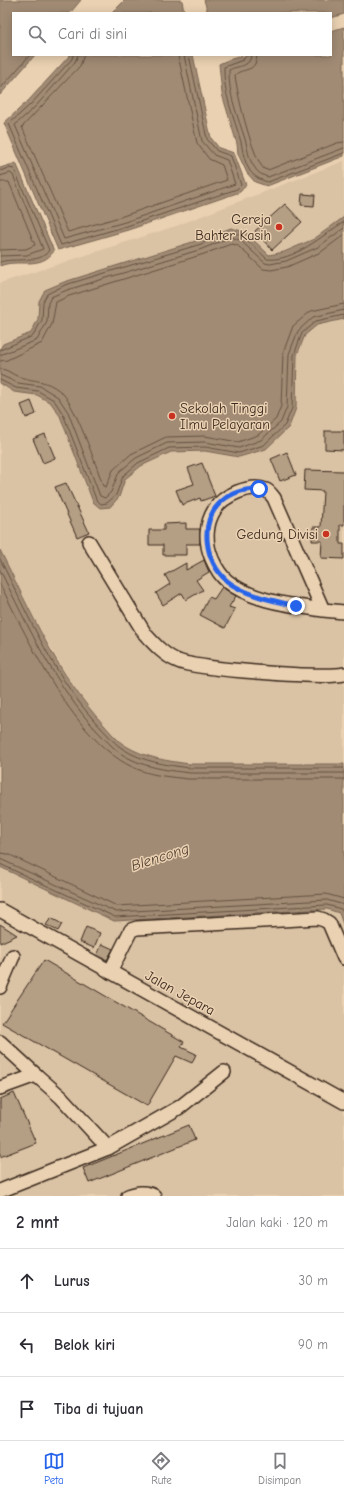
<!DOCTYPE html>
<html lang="id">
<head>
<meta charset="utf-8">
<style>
	:root { --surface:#fff; --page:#f2f2f3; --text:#2b2b33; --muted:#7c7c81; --line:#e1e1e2; --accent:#2563eb }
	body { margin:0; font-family:"Comic Neue",sans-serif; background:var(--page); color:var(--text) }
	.stop { position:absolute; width:12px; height:12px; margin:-9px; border:3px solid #2563eb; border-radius:50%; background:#fff }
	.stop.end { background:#2563eb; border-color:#fff; box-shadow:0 1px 4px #0008 }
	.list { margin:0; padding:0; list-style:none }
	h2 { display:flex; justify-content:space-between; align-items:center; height:52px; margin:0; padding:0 16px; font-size:17px }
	h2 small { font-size:13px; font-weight:400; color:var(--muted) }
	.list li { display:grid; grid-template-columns:26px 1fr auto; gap:12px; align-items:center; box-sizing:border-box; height:64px; padding:0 16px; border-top:1px solid var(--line) }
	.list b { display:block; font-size:15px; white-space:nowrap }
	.list em { font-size:13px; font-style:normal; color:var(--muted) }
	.icon { flex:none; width:22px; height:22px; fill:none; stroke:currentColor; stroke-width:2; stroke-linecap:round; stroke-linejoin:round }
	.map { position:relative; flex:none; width:344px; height:1196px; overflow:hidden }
	.search { position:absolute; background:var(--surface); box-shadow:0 2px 10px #0003; left:12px; right:12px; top:12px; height:44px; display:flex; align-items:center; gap:10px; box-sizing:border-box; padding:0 14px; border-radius:0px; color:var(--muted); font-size:15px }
	.sheet { height:244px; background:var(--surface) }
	nav { display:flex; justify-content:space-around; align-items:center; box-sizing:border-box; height:56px; border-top:1px solid var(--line); background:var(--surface); font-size:11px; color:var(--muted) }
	nav a { display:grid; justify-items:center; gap:2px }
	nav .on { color:var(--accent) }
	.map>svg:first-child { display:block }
</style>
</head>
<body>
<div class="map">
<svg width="344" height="1196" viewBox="0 0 344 1196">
	<rect width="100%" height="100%" fill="#ead1b2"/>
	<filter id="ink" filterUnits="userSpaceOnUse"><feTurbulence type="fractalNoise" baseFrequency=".025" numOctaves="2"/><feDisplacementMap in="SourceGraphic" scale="8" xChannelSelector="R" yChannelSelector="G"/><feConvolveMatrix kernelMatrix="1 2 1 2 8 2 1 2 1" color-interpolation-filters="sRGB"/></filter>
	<g filter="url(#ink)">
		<!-- built -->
		<g fill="#dac2a4">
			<polygon points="344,161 344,764 190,764 166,761 143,756 125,746 113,735 93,713 68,677 36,622 0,550 0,283 176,226"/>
			<polygon points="0,867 114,921 327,909 339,913 344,927 344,1196 0,1196"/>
		</g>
		<!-- water -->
		<g fill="#a18b74" stroke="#786452">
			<polygon points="0,0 81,0 70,13 13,13 13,55 35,55 0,95"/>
			<polygon points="125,0 182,0 184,13 112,13"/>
			<polygon points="204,0 344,0 344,14 331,18 331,13 208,13"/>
			<path d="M344 27V156L267 186 255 182 247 173 238 154 237 144 222 94 219 64C250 48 297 55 331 55V31Z"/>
			<polygon points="70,55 193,55 211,138 219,148 234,153 246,185 240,192 128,230 58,250 4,123 29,100"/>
			<path d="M16 163 54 251C40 271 18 258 0 266V168Z"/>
			<polygon points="344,217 344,319 317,325 305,335 297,355 296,408 289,427 266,449 239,457 205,451 171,452 141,466 125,479 119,497 110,507 100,508 93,502 60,416 51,403 37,395 14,392 0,383 0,349 3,344 31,333 38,319 39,301 45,290 64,282 199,240 231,228 245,232 269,255 284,252 314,239"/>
			<path d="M0 550C30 610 58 676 104 725 111 733 118 741 126 746 146 758 167 761 190 764H344V927L339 913 327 909 114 921 0 867Z"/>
		</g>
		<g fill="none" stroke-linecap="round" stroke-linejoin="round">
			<!-- shore -->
			<g stroke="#645140" stroke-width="1">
				<polyline points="73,55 72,59 32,103 9,124 61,245 127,226 237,189 241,185 231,156 217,151 207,139 189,55"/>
				<polyline points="78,55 75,62 36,106 15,125 64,239 125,222 235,184 227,160 214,155 202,141 184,55"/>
				<polyline points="84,55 80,66 22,127 68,232 123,216 227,180 222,165 209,159 197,143 178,55"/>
				<path d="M246 55 243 60 224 67C223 93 234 117 241 142 243 152 244 161 250 171 255 177 260 180 268 182L344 153"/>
				<path d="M251 55C250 68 238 65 229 70 228 94 238 117 245 139 248 149 248 159 255 168 258 173 262 175 268 177L344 148"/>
				<path d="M257 55C256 74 243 67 235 75 237 94 252 157 264 169L268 170 337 143 344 142"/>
				<polyline points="0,89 30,55"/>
				<path d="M0 171 9 168 14 169 49 250C41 265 13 257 0 262"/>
				<polyline points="0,176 10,173 13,175 43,249 27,255 0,256"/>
				<polyline points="0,182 9,182 35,245 26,249 0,250"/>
				<path d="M0 350 33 336 42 320 43 302 47 294 65 285 201 244 231 232 243 236 267 259C294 262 322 235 344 222"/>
				<polyline points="0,355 37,340 47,322 48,303 51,297 67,290 202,249 231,237 240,240 265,263 270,264 286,261 318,247 344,228"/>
				<polyline points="0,361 7,360 42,343 52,324 56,302 69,296 204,254 231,244 237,245 263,269 271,270 287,267 321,252 344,235"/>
				<path d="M0 369C8 369 12 375 20 377 35 382 45 379 60 391 74 401 97 467 103 486L106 487 113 470 131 454 166 437 205 436 238 442 258 435 276 419 281 406 283 353 293 326 311 311 344 304"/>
				<polyline points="0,375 18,383 40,386 58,397 68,412 100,496 105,498 111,492 119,472 136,458 167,443 205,442 239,448 261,440 281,422 287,407 289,354 298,331 313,317 344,310"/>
				<polyline points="0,380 16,388 38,391 54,400 63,414 96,499 101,504 107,503 116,495 123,476 138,463 169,448 205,447 239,453 264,445 285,425 292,408 294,355 302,333 316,321 344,315"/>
				<path d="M0 559C29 617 56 681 101 728 108 735 115 744 123 749 143 762 167 765 190 768H344"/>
				<path d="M0 570C28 626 55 686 98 732 105 739 112 747 120 753 141 767 165 770 190 773H344"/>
				<path d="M0 584C29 641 75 744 137 769 153 776 172 777 188 779H344"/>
				<polyline points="0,853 8,854 117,906 326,894 344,899"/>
				<polyline points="0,859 116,912 327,900 344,905"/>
				<polyline points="0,864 115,917 327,905 341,909 344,914"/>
			</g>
		</g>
		<!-- building -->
		<g fill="#b49e84" stroke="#3b2a1e">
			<polygon points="302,194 315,195 314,206 301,205"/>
			<polygon points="285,204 302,222 272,250 255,231"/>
			<polygon points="31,401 36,414 26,418 21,405"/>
			<polygon points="325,431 344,431 344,450 325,449"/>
			<polygon points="45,434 55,458 43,463 33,439"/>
			<polygon points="287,452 296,475 280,481 271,459"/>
			<polygon points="202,463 215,496 201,501 200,498 182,505 176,490 194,484 188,468"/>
			<polygon points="305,470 344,471 344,525 340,525 340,544 344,544 344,559 321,558 322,541 312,541 313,527 321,527 323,491 304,490"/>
			<polygon points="66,483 89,532 77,537 55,487"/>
			<polygon points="186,523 186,529 200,529 200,544 186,544 186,555 163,555 163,545 149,545 149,530 164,530 164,524"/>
			<polygon points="204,560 209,572 196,580 203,590 186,600 182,593 163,605 156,593 170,584 165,575 186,563 186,570"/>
			<polygon points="222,587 236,596 229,607 235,609 225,628 200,615 209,597 214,599"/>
			<polygon points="51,918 62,924 58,931 46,925"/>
			<polygon points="0,924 17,935 0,943"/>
			<polygon points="86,927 100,933 94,948 80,942"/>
			<polygon points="102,944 113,949 107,960 97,955"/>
			<polygon points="44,960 184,1042 181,1047 196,1054 192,1063 176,1056 147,1106 2,1023"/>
			<polygon points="14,1093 36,1143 0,1157 0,1099"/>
			<polygon points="189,1125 195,1140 89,1183 83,1168"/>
		</g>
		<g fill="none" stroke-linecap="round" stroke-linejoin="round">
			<!-- minor casing -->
			<g stroke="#3b2a1e" stroke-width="16">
				<g id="minor">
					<path d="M89 542 145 634C154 644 165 656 178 661 195 669 326 679 344 674"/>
					<path d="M323 610C292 605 253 602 227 581 221 576 215 566 212 559 205 543 205 524 215 509 223 496 250 483 266 490 269 491 272 496 274 498L323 610 344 612"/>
					<polyline points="0,910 344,1102"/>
					<polyline points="110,972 131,930 137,928 318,918 324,920 329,923 344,958"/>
					<polyline points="0,987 13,956"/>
					<polyline points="0,1042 36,1075"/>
					<polyline points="0,1088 36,1075 61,1097 108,1148"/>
					<polyline points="0,1191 108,1148 180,1107 224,1072"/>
					<path d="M128 1196C137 1193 145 1191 154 1196"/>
				</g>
			</g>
			<!-- minor -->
			<use href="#minor" stroke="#ead1b2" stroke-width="13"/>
		</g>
	</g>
	<g fill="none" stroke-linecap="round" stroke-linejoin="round" filter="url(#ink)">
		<!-- route -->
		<path stroke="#2563eb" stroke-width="5" d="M259 489C245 489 232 492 222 501 198 522 205 562 227 581 244 595 275 601 296 606"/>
	</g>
	<!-- markers -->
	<g fill="#c8321e" stroke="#ead1b2" stroke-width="1.5">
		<circle cx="279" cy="227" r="4"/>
		<circle cx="172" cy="416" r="4"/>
		<circle cx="326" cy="534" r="4"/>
	</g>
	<g text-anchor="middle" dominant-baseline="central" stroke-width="3" stroke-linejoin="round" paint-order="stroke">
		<!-- poi labels -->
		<g font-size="14" fill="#3b2a1e" stroke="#ead1b2" text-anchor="end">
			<text x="271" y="219">Gereja<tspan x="271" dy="16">Bahter Kasih</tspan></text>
			<text x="180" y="408" text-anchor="start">Sekolah Tinggi<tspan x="180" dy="16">Ilmu Pelayaran</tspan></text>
			<text x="318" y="534">Gedung Divisi</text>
		</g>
		<!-- street labels -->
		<g font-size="14" fill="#3b2a1e" stroke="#ead1b2">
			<text transform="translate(180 993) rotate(29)">Jalan Jepara</text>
		</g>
		<!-- water labels -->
		<g font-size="15" font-style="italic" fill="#4f3d2f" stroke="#ead1b2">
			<text transform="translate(160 857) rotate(-18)">Blencong</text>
		</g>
	</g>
</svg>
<div class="stop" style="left:259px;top:489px"></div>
<div class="stop end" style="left:296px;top:606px"></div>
<div class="search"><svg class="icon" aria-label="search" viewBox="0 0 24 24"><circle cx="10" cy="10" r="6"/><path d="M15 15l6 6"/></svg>Cari di sini</div>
</div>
<section class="sheet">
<h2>2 mnt<small>Jalan kaki · 120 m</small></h2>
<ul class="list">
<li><svg class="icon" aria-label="ahead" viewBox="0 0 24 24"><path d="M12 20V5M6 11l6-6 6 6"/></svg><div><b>Lurus</b></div><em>30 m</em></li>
<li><svg class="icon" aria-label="left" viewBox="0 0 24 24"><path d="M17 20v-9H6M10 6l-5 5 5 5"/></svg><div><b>Belok kiri</b></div><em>90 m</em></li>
<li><svg class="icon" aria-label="arrive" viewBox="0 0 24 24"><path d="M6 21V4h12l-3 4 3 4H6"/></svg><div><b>Tiba di tujuan</b></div></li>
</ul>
</section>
<nav>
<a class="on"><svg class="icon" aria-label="map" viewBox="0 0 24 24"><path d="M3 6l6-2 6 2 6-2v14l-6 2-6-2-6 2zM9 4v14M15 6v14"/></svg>Peta</a>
<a><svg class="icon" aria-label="directions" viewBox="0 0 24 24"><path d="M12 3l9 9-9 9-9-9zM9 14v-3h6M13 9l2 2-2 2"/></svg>Rute</a>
<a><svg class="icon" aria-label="saved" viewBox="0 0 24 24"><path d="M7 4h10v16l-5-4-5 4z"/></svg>Disimpan</a>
</nav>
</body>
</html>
